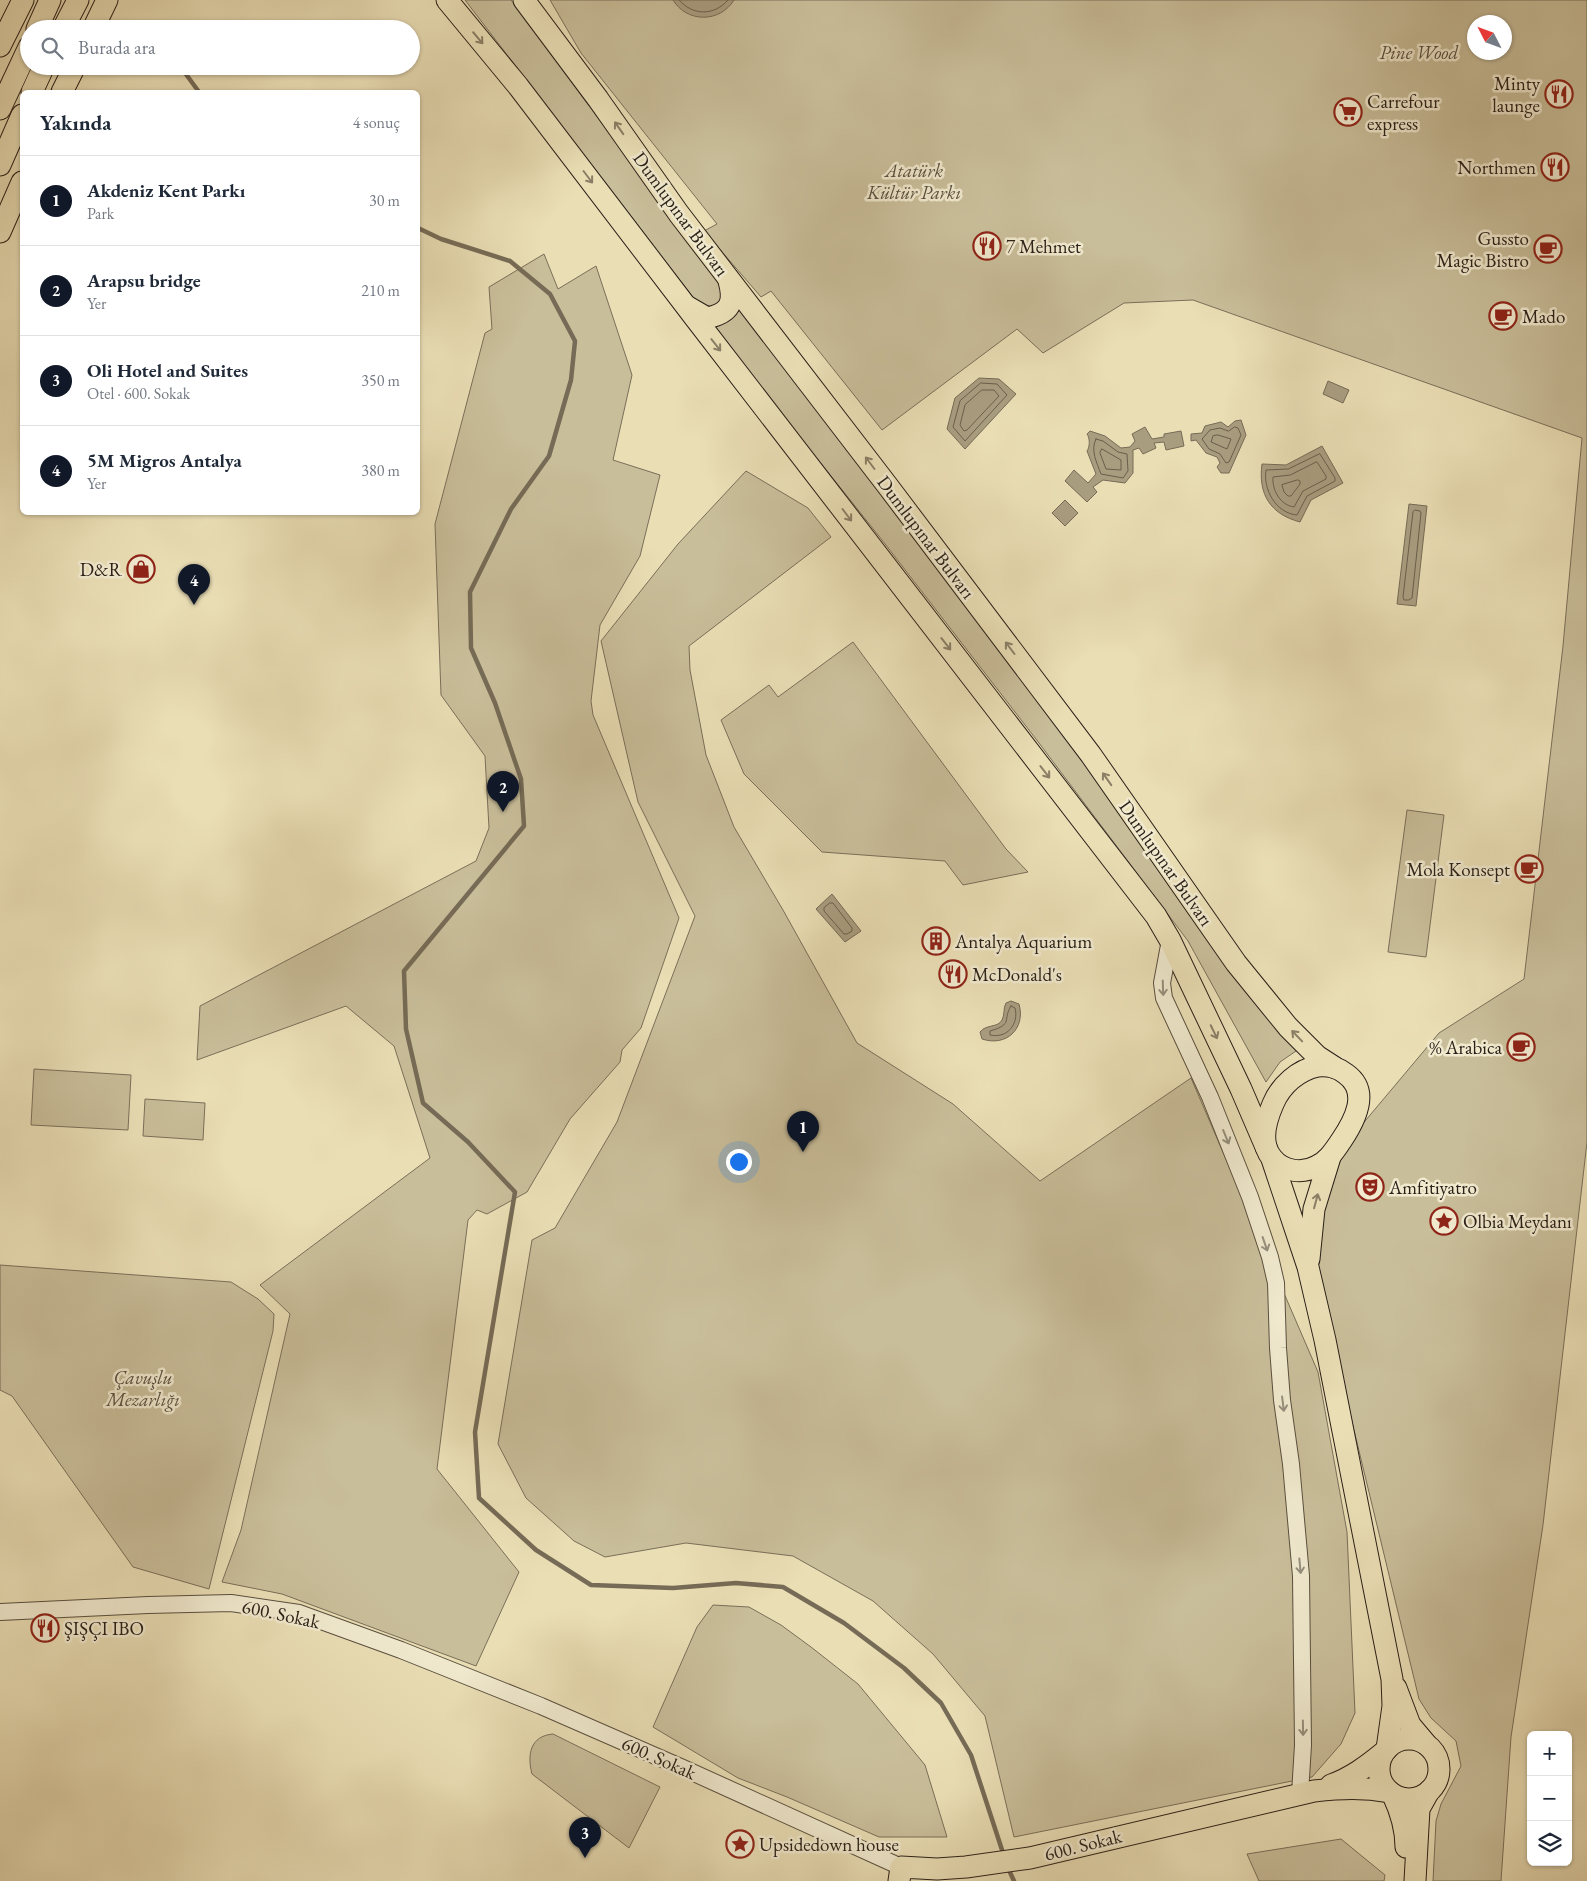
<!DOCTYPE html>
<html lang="tr">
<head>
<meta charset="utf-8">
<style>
	:root { --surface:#fff; --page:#f6f6f7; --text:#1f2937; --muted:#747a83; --line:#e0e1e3; --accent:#111827 }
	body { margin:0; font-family:"EB Garamond",serif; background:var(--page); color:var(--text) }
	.controls { position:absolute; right:15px; bottom:15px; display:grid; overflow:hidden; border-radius:8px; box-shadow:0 1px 4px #0004 }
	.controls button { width:45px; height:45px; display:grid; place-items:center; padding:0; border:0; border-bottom:1px solid var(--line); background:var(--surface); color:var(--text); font:25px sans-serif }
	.compass { position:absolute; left:1467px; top:15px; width:45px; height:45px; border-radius:50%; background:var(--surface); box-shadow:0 1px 4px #0004; rotate:312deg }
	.you { position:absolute; left:738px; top:1161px; width:18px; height:18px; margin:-12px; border:4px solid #fff; border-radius:50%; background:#1a73e8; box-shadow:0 0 0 8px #1a73e833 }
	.badge { display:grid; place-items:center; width:32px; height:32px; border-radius:50%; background:var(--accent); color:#fff; font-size:16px; font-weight:700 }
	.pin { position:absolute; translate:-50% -41px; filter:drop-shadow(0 1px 2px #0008) }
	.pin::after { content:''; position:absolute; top:26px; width:18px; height:15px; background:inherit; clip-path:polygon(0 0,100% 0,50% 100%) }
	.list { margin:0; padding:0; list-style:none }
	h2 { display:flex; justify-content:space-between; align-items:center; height:65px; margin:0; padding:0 20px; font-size:21px }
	h2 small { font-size:16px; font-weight:400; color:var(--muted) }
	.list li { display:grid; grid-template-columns:32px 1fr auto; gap:15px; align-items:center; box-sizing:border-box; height:90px; padding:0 20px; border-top:1px solid var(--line) }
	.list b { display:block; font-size:19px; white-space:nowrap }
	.list p { margin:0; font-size:16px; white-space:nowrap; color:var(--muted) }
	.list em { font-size:16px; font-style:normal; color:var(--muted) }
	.icon { flex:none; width:28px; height:28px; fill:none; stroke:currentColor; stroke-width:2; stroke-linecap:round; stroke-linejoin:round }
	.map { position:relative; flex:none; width:1587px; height:1881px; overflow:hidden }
	.search { position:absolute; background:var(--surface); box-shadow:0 1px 4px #0004; left:20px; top:20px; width:400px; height:55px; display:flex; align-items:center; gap:12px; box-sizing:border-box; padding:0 18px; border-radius:28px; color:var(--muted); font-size:19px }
	.panel { position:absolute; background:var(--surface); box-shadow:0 1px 4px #0004; left:20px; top:90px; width:400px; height:425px; border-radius:8px }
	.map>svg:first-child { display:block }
</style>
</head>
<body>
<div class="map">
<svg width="1587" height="1881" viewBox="0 0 1587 1881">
	<rect width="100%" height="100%" fill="#eadeb5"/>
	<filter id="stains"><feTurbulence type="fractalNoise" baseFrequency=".004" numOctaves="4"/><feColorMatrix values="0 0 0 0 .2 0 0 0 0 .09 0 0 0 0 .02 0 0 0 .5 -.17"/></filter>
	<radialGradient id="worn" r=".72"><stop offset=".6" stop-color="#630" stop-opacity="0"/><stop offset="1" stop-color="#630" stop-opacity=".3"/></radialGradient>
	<!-- green -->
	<g fill="#c9be9a" stroke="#7a6f59" fill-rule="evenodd">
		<polygon points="465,0 511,0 724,289 723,298 714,308 696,301"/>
		<path d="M550 0H1587V1142L1543 1525 1511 1737 1501 1881H1433L1436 1821 1441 1804 1461 1766 1456 1741 1431 1718 1419 1699 1323 1302 1316 1262 1328 1181 1355 1133 1439 1033 1524 979 1563 646 1582 438 1193 300 1124 303 1043 353 1017 329 882 430 771 291 761 297 704 231 717 224 581 53ZM1474 22H1504V52H1474Z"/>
		<polygon points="544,254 558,289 596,266 632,375 613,460 660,475 640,556 600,625 591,701 593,715 679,918 641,1028 622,1050 620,1062 570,1119 527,1192 487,1214 477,1210 468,1220 437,1469 519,1572 476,1666 282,1594 222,1582 241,1530 290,1314 260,1285 430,1158 394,1046 346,1006 197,1060 200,1006 476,861 489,828 485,756 441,695 435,524 485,333 492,329 489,287"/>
		<polygon points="743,308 1299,1049 1280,1062 1266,1082 1188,941 1039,743 882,540 714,329"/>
		<polygon points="746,471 808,508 831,537 689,646 690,670 706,755 734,827 783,910 857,1043 953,1104 1040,1181 1191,1078 1318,1372 1347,1532 1355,1713 1341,1744 1312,1777 1014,1837 985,1716 933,1654 873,1601 793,1556 686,1543 605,1557 574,1541 526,1498 498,1444 532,1240 555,1228 617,1122 695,916 638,802 601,641 678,544"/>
		<polygon points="853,642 1006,849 1028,872 963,885 945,861 822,852 744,774 721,720 769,685 778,697"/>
		<polygon points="1407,810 1444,815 1426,957 1388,952"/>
		<polygon points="34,1069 131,1075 128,1130 31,1125"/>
		<polygon points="145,1099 205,1103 203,1140 143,1136"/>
		<polygon points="0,1265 231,1282 258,1299 274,1314 273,1331 209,1589 133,1567 12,1396 0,1390"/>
		<polygon points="713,1605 749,1607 781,1625 811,1647 858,1684 925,1765 947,1837 879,1837 787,1797 738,1778 653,1727 697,1627"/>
		<path d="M553 1734 660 1787 629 1848 532 1774C527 1755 530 1736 553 1734Z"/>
		<polygon points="1341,1839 1385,1875 1384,1881 1259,1881 1247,1854"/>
	</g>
	<!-- water -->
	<g fill="#a99d80" stroke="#766b56">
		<path d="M673 0H734C720 23 687 23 673 0Z"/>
		<polygon points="979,378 999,379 1016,394 965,449 947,429 955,398"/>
		<polygon points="1328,381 1349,390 1343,403 1323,394"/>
		<polygon points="1241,420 1246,435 1229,473 1221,473 1217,467 1220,463 1217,457 1206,453 1196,440 1191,441 1191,434 1202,433 1205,426 1221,422 1228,427 1235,421"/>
		<path d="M1145 427 1152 439 1164 437V434L1181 431 1184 446 1166 450 1164 442 1154 443 1156 448 1143 454 1139 448 1133 450V473L1125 483 1103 480 1093 487 1097 492 1087 502 1065 481 1074 470 1088 483 1096 474 1087 451C1090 447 1090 438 1087 434L1090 431 1105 436 1121 448 1130 447 1135 441 1132 434Z"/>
		<path d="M1322 446 1343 483 1311 500 1300 522C1270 514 1258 494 1262 464L1286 465Z"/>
		<polygon points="1065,500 1078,513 1065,526 1052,513"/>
		<polygon points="1409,504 1427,506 1416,606 1397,604"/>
		<polygon points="832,894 861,931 845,942 816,909"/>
		<path d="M1011 1001 1019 1004C1026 1029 1006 1047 982 1039L980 1032C986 1024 998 1028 1002 1020 1005 1015 1003 1008 1006 1003Z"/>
	</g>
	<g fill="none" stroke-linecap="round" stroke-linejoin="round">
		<!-- shore -->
		<g stroke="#6a5e4c" stroke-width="1">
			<path d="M679 0C693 16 714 16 728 0"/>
			<polygon points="981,383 997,384 1007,395 965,441 953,427 960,401"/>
			<polygon points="982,390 994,390 999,396 967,430 964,431 960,425 965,405"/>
			<polygon points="1235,427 1238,428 1241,435 1229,462 1226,463 1220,454 1209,449 1202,439 1210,430 1220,428 1228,431"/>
			<polygon points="1218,435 1231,439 1227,449 1211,442 1213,436"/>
			<path d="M1096 439 1103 441 1118 452 1127 454 1128 471 1123 478 1101 474C1097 463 1090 450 1096 439Z"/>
			<polygon points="1102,449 1121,460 1121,470 1106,469 1100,453"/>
			<path d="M1320 454 1335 478V481L1307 496 1297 515C1276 513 1263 490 1266 470L1288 469Z"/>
			<path d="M1317 462 1326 476V479L1303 491 1294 507C1280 505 1272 490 1273 477L1290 475Z"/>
			<polygon points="1298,480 1300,481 1300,484 1291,496 1288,496 1284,492 1282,485"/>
			<polygon points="1415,510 1420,511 1421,513 1412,598 1409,600 1404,600 1403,597 1413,512"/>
			<polygon points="830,903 833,903 852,928 852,931 847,934 844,934 824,911 824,908"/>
			<path d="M1011 1006 1015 1008C1019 1023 1008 1039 990 1035V1031C1014 1024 1002 1020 1011 1006Z"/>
		</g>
		<!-- stream -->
		<g stroke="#766b56" stroke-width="4.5">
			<polyline points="180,66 199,92"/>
			<polyline points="418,228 441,239 510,261 550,294 575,341 571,380 549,456 511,509 470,592 471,648 495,703 521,779 524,826 404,971 406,1029 423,1103 468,1142 515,1192 475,1432 479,1498 536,1550 591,1585 673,1588 736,1583 783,1587 844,1623 904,1668 941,1703 971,1755 1004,1856"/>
			<polyline points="1008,1868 1014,1881"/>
		</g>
		<!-- minor casing -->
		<g stroke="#5a503f" stroke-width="18">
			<g id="minor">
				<polyline points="1170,940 1162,983 1164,998 1210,1097 1250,1197 1270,1257 1276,1283 1278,1348 1282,1400 1291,1464 1301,1576 1303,1745 1300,1794"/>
				<polyline points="0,1612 148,1605 231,1603 299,1613 401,1650 541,1706 683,1768 901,1867"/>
			</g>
		</g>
		<!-- major casing -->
		<g stroke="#2a2018" stroke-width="23">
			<g id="major">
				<polyline points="447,0 518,86 695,318 1156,916 1170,940 1241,1089 1266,1147"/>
				<polyline points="524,0 598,99 679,214 887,485 1091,755 1236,963 1288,1027 1317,1056 1334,1067"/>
				<polyline points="37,29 50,0"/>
				<polyline points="63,29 78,0"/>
				<polyline points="93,29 107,0"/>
				<polyline points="0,46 23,0"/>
				<polyline points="32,92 44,66"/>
				<polyline points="62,92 75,66"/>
				<polyline points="0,109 29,47"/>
				<polyline points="0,165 22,115"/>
				<polyline points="0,232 22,182"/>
				<path d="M688 307 707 318C730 313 735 303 729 281"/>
				<path d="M1318 1066C1329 1065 1337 1067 1346 1074 1371 1092 1354 1122 1341 1141 1334 1151 1328 1161 1317 1166 1303 1174 1283 1172 1272 1158 1259 1143 1266 1120 1273 1104 1281 1085 1298 1070 1318 1066Z"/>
				<polyline points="1272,1159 1308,1267 1325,1340 1392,1679 1393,1706 1387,1749"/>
				<polyline points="1309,1259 1314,1209 1330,1157"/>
				<polyline points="1396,1688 1410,1725 1426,1744"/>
				<circle cx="1409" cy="1769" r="30"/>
				<path d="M1331 1785C1351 1778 1367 1766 1383 1753"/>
				<path d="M1393 1795C1401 1812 1406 1828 1406 1847"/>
				<path d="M899 1881 901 1867 937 1869 966 1867 1030 1858 1314 1791C1342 1788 1363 1787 1390 1792"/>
				<polyline points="1415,1881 1419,1809 1429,1791"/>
			</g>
		</g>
		<!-- minor -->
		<use href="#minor" stroke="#f1eacf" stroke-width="16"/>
		<!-- major -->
		<use href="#major" stroke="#eadeb5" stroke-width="21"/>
	</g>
	<!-- one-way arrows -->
	<defs><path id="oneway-shaft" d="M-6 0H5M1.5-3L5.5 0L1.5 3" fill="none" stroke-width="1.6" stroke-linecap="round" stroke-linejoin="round" transform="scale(1.25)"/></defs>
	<g stroke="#8a7f66">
		<use href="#oneway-shaft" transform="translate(478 38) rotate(50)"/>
		<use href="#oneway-shaft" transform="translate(619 128) rotate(-125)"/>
		<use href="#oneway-shaft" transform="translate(588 177) rotate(53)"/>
		<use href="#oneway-shaft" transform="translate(716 345) rotate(52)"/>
		<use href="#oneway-shaft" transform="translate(870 463) rotate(-127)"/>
		<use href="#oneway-shaft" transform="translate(847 515) rotate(53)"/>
		<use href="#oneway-shaft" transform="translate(946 644) rotate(52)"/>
		<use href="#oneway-shaft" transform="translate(1010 648) rotate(-127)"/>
		<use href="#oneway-shaft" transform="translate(1045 772) rotate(52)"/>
		<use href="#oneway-shaft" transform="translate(1107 779) rotate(-125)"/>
		<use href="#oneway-shaft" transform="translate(1214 1032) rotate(64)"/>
		<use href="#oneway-shaft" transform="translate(1297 1036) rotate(-134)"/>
		<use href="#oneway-shaft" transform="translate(1316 1201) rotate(-75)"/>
	</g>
	<g stroke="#978f7d">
		<use href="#oneway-shaft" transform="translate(1163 988) rotate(88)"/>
		<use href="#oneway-shaft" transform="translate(1226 1137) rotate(68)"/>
		<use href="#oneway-shaft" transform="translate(1265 1244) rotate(71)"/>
		<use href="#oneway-shaft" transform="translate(1283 1404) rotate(83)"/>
		<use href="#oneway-shaft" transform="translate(1300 1566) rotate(85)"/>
		<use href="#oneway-shaft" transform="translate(1303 1728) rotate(89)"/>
	</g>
	<!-- icons -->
	<defs>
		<g id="restaurant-ring" transform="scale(1.4375)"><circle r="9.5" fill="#f1eacf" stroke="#8f2418" stroke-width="1.5"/><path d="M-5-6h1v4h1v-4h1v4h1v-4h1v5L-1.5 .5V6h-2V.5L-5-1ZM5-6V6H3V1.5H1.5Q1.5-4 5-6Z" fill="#8f2418"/></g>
		<g id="supermarket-ring" transform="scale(1.4375)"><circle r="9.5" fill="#f1eacf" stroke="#8f2418" stroke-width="1.5"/><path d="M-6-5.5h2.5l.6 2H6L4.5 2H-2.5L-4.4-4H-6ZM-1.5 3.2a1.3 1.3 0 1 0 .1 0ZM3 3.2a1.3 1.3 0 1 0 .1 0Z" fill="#8f2418"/></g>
		<g id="cafe-ring" transform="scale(1.4375)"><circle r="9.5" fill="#f1eacf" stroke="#8f2418" stroke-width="1.5"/><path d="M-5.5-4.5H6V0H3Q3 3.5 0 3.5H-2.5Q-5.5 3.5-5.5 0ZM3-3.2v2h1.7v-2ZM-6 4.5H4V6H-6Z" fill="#8f2418"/></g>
		<g id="shop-ring" transform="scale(1.4375)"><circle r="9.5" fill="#f1eacf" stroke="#8f2418" stroke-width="1.5"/><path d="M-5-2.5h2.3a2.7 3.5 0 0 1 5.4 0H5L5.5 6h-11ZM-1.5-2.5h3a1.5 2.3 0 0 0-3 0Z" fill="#8f2418"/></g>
		<g id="building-ring" transform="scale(1.4375)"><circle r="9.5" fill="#f1eacf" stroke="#8f2418" stroke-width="1.5"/><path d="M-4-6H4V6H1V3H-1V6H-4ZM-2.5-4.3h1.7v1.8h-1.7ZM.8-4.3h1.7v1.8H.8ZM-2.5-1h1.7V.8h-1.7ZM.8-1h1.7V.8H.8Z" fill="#8f2418"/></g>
		<g id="theatre-ring" transform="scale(1.4375)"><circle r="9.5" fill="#f1eacf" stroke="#8f2418" stroke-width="1.5"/><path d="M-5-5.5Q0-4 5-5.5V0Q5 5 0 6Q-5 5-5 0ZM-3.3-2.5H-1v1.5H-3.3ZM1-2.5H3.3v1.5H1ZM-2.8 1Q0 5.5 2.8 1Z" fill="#8f2418"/></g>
		<g id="sight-ring" transform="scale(1.4375)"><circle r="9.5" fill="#f1eacf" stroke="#8f2418" stroke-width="1.5"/><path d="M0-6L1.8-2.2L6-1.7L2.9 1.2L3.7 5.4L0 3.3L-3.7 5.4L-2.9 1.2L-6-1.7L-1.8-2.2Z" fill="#8f2418"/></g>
	</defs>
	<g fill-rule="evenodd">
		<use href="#restaurant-ring" x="1559" y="94"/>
		<use href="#supermarket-ring" x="1348" y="112"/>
		<use href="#restaurant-ring" x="1555" y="167"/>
		<use href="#restaurant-ring" x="987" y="246"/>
		<use href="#cafe-ring" x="1548" y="249"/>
		<use href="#cafe-ring" x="1503" y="316"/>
		<use href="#shop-ring" x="141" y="569"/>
		<use href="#cafe-ring" x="1529" y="869"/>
		<use href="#building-ring" x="936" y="941"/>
		<use href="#restaurant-ring" x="953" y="974"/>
		<use href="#cafe-ring" x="1521" y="1047"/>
		<use href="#theatre-ring" x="1370" y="1187"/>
		<use href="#sight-ring" x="1444" y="1221"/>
		<use href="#restaurant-ring" x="45" y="1628"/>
		<use href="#sight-ring" x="740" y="1844"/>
	</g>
	<g text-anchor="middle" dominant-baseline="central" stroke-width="5" stroke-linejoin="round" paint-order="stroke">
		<!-- park labels -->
		<g font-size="19" font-style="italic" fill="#5a4f3f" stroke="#f1eacf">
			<text x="1419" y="52">Pine Wood</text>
			<text x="914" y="170">Atatürk<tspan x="914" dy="22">Kültür Parkı</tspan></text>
			<text x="143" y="1377">Çavuşlu<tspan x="143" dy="22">Mezarlığı</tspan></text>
		</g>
		<!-- poi labels -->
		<g font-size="19" fill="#2a2018" stroke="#f1eacf" text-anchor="start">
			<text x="1540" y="83" text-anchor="end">Minty<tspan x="1540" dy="22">launge</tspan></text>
			<text x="1367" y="101">Carrefour<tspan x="1367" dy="22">express</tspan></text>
			<text x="1536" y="167" text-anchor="end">Northmen</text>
			<text x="1529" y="238" text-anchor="end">Gussto<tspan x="1529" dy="22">Magic Bistro</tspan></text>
			<text x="1006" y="246">7 Mehmet</text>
			<text x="1522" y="316">Mado</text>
			<text x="122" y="569" text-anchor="end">D&amp;R</text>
			<text x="1510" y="869" text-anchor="end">Mola Konsept</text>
			<text x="955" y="941">Antalya Aquarium</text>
			<text x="972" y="974">McDonald's</text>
			<text x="1502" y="1047" text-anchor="end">% Arabica</text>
			<text x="1389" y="1187">Amfitiyatro</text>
			<text x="1463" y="1221">Olbia Meydanı</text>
			<text x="64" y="1628">ŞIŞÇI IBO</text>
			<text x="759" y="1844">Upsidedown house</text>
		</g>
		<!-- street labels -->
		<g font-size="19" fill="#2a2018" stroke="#f1eacf">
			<text transform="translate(681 214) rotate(54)">Dumlupınar Bulvarı</text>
			<text transform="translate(926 537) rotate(53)">Dumlupınar Bulvarı</text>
			<text transform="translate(1166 863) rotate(55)">Dumlupınar Bulvarı</text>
			<text transform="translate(281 1614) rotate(12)">600. Sokak</text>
			<text transform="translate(659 1758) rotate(24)">600. Sokak</text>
			<text transform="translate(1083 1845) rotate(-14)">600. Sokak</text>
		</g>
	</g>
	<rect width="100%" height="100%" filter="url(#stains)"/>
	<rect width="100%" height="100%" fill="url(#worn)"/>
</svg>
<div class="controls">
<button>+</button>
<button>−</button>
<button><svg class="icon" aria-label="layers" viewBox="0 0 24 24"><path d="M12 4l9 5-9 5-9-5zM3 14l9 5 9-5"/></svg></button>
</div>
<svg class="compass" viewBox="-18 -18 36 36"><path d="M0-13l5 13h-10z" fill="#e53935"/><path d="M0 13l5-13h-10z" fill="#747a83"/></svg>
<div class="you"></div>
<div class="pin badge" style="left:803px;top:1152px">1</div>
<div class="pin badge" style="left:503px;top:812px">2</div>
<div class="pin badge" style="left:585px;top:1858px">3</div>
<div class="pin badge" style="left:194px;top:605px">4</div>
<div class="search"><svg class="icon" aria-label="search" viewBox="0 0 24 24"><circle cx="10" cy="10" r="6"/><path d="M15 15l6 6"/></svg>Burada ara</div>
<section class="panel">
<h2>Yakında<small>4 sonuç</small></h2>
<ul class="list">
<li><span class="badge">1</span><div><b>Akdeniz Kent Parkı</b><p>Park</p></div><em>30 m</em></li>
<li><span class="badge">2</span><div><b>Arapsu bridge</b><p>Yer</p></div><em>210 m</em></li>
<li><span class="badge">3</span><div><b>Oli Hotel and Suites</b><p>Otel · 600. Sokak</p></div><em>350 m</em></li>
<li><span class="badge">4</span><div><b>5M Migros Antalya</b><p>Yer</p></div><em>380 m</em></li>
</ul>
</section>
</div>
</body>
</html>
